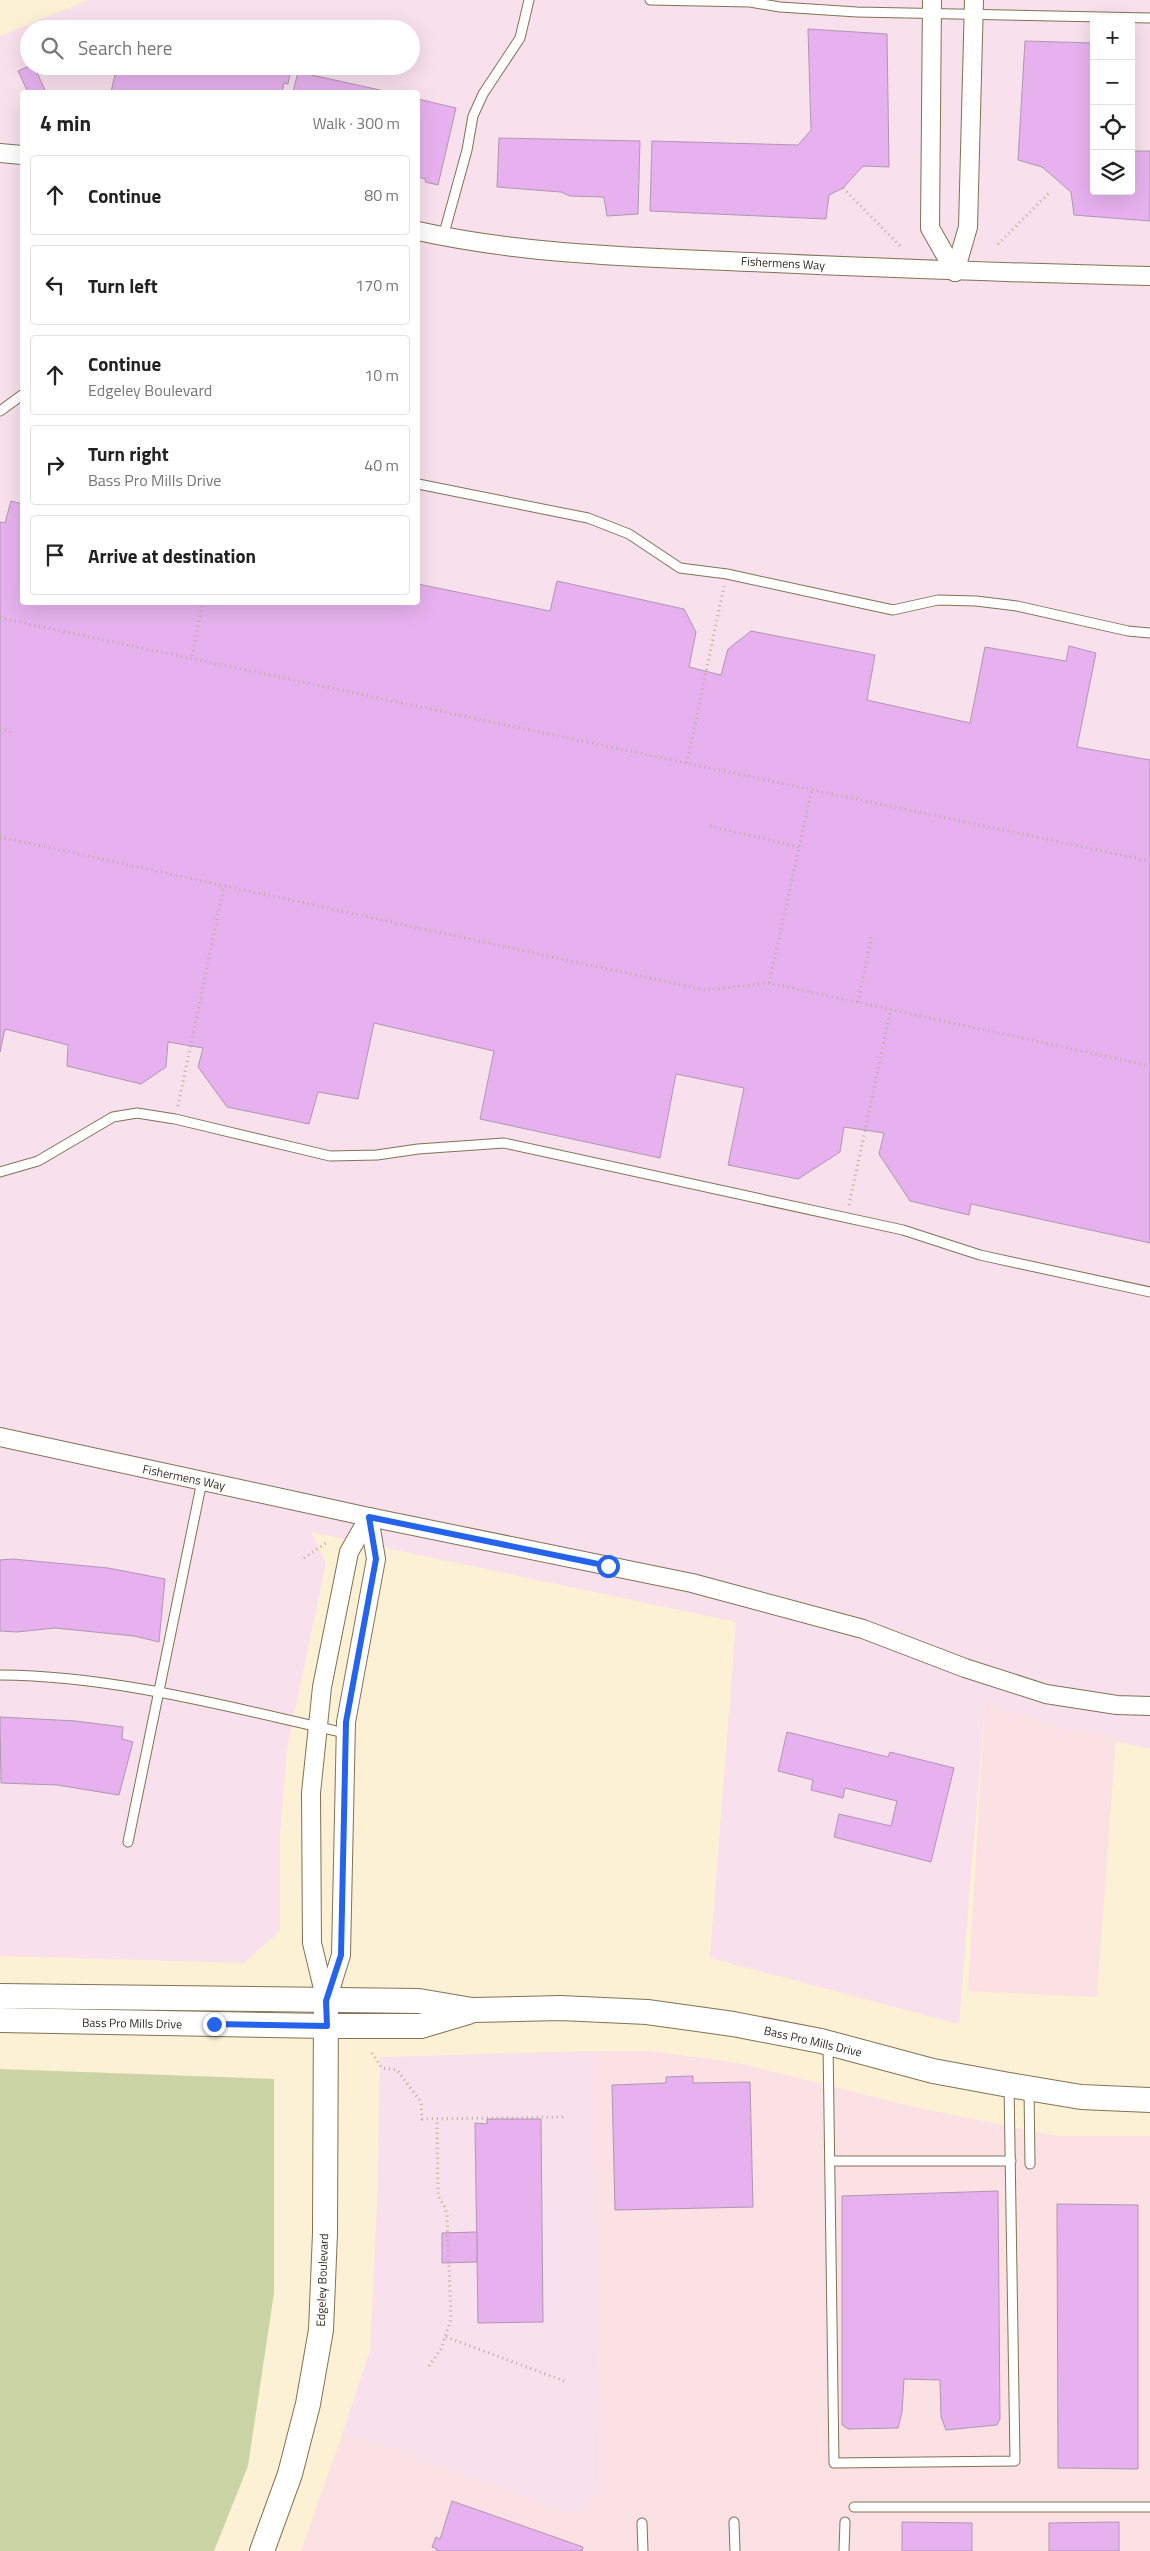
<!DOCTYPE html>
<html lang="en">
<head>
<meta charset="utf-8">
<style>
	:root { --surface:#fff; --page:#f2f2f2; --text:#222; --muted:#767676; --line:#e0e0e0 }
	body { margin:0; font-family:"Titillium Web",sans-serif; background:var(--page); color:var(--text) }
	.controls { position:absolute; right:15px; top:15px; display:grid; overflow:hidden; border-radius:5px; box-shadow:0 5px 20px #0002 }
	.controls button { width:45px; height:45px; display:grid; place-items:center; padding:0; border:0; border-bottom:1px solid var(--line); background:var(--surface); color:var(--text); font:25px sans-serif }
	.stop { position:absolute; width:15px; height:15px; margin:-11px; border:4px solid #2563eb; border-radius:50%; background:#fff }
	.stop.end { background:#2563eb; border-color:#fff; box-shadow:0 1px 5px #0008 }
	.list { margin:0; padding:0; list-style:none }
	h2 { display:flex; justify-content:space-between; align-items:center; height:65px; margin:0; padding:0 20px; font-size:21px }
	h2 small { font-size:16px; font-weight:400; color:var(--muted) }
	.list li { display:grid; grid-template-columns:32px 1fr auto; gap:15px; align-items:center; box-sizing:border-box; height:80px; margin:0 10px 10px; padding:0 10px; border:1px solid var(--line); border-radius:5px }
	.list b { display:block; font-size:19px; white-space:nowrap }
	.list p { margin:0; font-size:16px; white-space:nowrap; color:var(--muted) }
	.list em { font-size:16px; font-style:normal; color:var(--muted) }
	.icon { flex:none; width:28px; height:28px; fill:none; stroke:currentColor; stroke-width:2; stroke-linecap:round; stroke-linejoin:round }
	.map { position:relative; flex:none; width:1150px; height:2551px; overflow:hidden }
	.search { position:absolute; background:var(--surface); box-shadow:0 5px 20px #0002; left:20px; top:20px; width:400px; height:55px; display:flex; align-items:center; gap:12px; box-sizing:border-box; padding:0 18px; border-radius:28px; color:var(--muted); font-size:19px }
	.panel { position:absolute; background:var(--surface); box-shadow:0 5px 20px #0002; left:20px; top:90px; width:400px; height:515px; border-radius:5px }
	.map>svg:first-child { display:block }
</style>
</head>
<body>
<div class="map">
<svg width="1150" height="2551" viewBox="0 0 1150 2551">
	<rect width="100%" height="100%" fill="#fdf1d5"/>
	<!-- commercial -->
	<g fill="#f8e0ec" fill-rule="evenodd">
		<path d="M88 0H1150V1749L1063 1729 985 1704 959 2024 710 1958 736 1622 311 1532 326 1563 287 1748 280 1836V1931L244 1963 0 1956V36ZM1094 19H1131V191H1094ZM29 29H411V66H29ZM22 92H418V602H22Z"/>
		<polygon points="595,2051 600,2500 579,2517 343,2432 370,2350 377,2205 380,2057"/>
	</g>
	<!-- industrial -->
	<g fill="#fbe0e4">
		<polygon points="985,1703 1063,1729 1116,1736 1097,1997 968,1991"/>
		<polygon points="595,2051 650,2051 739,2063 919,2108 1058,2136 1150,2136 1150,2551 301,2551 343,2432 579,2517 588,2499 600,2499"/>
	</g>
	<!-- green -->
	<polygon fill="#cad4a4" points="0,2069 274,2079 274,2293 248,2466 214,2551 0,2551"/>
	<!-- building -->
	<g fill="#e6b1ee" stroke="#af96b2">
		<polygon points="808,29 887,34 889,167 863,166 843,188 829,195 826,219 650,211 652,141 798,145 811,130"/>
		<polygon points="1025,41 1094,43 1094,191 1131,191 1131,151 1150,151 1150,221 1074,215 1071,192 1042,167 1018,160"/>
		<polygon points="29,66 34,66 46,92 28,92 18,71"/>
		<polygon points="117,66 276,66 291,70 288,84 284,83 282,92 111,92"/>
		<polygon points="298,72 389,92 293,92"/>
		<polygon points="418,99 456,108 438,185 425,182 426,179 418,177"/>
		<polygon points="499,138 640,141 638,214 607,216 604,197 570,196 561,192 497,187"/>
		<polygon points="11,501 22,504 22,602 418,602 418,584 550,611 557,581 684,609 696,632 689,667 721,675 728,649 751,631 875,655 867,700 970,723 985,647 1066,661 1069,646 1096,653 1077,747 1150,760 1150,1243 971,1204 969,1215 910,1201 879,1154 884,1133 844,1127 840,1152 798,1179 728,1165 744,1088 676,1074 660,1158 480,1119 494,1051 374,1023 358,1099 318,1092 309,1124 227,1107 198,1067 203,1048 168,1042 166,1067 141,1084 67,1066 68,1045 5,1029 0,1052 0,522 5,523"/>
		<polygon points="13,1559 108,1568 165,1579 159,1642 134,1636 55,1628 17,1632 0,1631 0,1560"/>
		<polygon points="0,1717 76,1721 123,1727 122,1739 133,1742 119,1795 57,1785 1,1783"/>
		<polygon points="787,1732 888,1757 890,1752 954,1768 931,1862 834,1837 839,1814 891,1826 897,1801 845,1788 843,1798 811,1790 813,1780 778,1771"/>
		<polygon points="693,2076 693,2083 750,2082 753,2207 615,2210 612,2085 666,2083 666,2077"/>
		<polygon points="487,2119 541,2119 543,2322 478,2323 475,2123 487,2124"/>
		<polygon points="998,2191 1000,2419 997,2425 946,2430 941,2417 940,2380 904,2379 902,2412 898,2428 848,2429 842,2425 842,2196"/>
		<polygon points="1057,2204 1138,2205 1138,2469 1058,2468"/>
		<polygon points="477,2232 477,2262 442,2263 442,2233"/>
		<polygon points="452,2501 583,2547 582,2551 436,2551 437,2549 432,2547 436,2537 440,2539"/>
		<polygon points="902,2522 972,2523 972,2551 902,2551"/>
		<polygon points="1119,2522 1119,2551 1049,2551 1049,2523"/>
	</g>
	<g fill="none" stroke-linecap="round" stroke-linejoin="round">
		<!-- lane casing -->
		<g stroke="#807253" stroke-width="11">
			<g id="lane">
				<polyline points="650,0 750,2 780,7 857,12 1150,18"/>
				<polyline points="443,237 467,150 473,116 483,94 520,38 529,0"/>
				<polyline points="0,411 22,395"/>
				<polyline points="418,484 588,518 629,534 680,568 727,574 893,610 938,600 976,601 1017,606 1128,631 1150,633"/>
				<polyline points="0,1172 38,1161 113,1117 137,1113 175,1119 330,1156 377,1155 418,1149 504,1143 903,1230 980,1255 1150,1292"/>
				<path d="M0 1675C118 1676 232 1708 346 1733"/>
				<polyline points="128,1842 202,1481"/>
				<polyline points="828,2043 834,2463 1015,2461 1009,2085"/>
				<polyline points="1029,2089 1030,2164"/>
				<polyline points="830,2161 1011,2161"/>
				<polyline points="854,2507 1150,2507"/>
				<polyline points="734,2522 735,2551"/>
				<polyline points="642,2523 643,2551"/>
				<polyline points="844,2551 845,2522"/>
			</g>
		</g>
		<!-- street casing -->
		<g stroke="#807253" stroke-width="20">
			<g id="street">
				<polyline points="932,0 930,228 955,272"/>
				<polyline points="0,153 22,155"/>
				<path d="M418 231C526 255 638 257 749 262 883 268 1016 273 1150 276"/>
				<polyline points="955,272 968,227 974,0"/>
				<polyline points="0,1437 369,1517 692,1583 863,1629 965,1668 1046,1694 1117,1705 1150,1706"/>
				<polyline points="327,2000 341,1955 346,1722 376,1559 369,1517"/>
				<polyline points="326,2001 312,1943 311,1793 322,1687 349,1552 369,1517"/>
			</g>
		</g>
		<!-- secondary casing -->
		<g stroke="#807253" stroke-width="26">
			<g id="secondary">
				<polyline points="0,1996 419,2001 472,2010 560,2008 647,2012 733,2024 821,2041 933,2071 1009,2085 1081,2097 1150,2100"/>
				<polyline points="0,2020 327,2026 421,2026 468,2012"/>
				<polyline points="262,2551 290,2474 308,2404 321,2330 325,2233 326,2001"/>
			</g>
		</g>
		<!-- path -->
		<g stroke="#b8af98" stroke-width="3" stroke-dasharray="1 4" stroke-linecap="butt">
			<polyline points="843,188 902,248"/>
			<polyline points="998,244 1051,191"/>
			<polyline points="0,618 1150,861"/>
			<polyline points="192,656 203,602"/>
			<polyline points="0,729 11,732"/>
			<polyline points="687,763 724,586"/>
			<polyline points="710,826 799,847"/>
			<polyline points="0,837 705,990 769,983 1150,1066"/>
			<polyline points="769,983 812,789"/>
			<polyline points="858,1002 872,935"/>
			<polyline points="178,1106 224,886"/>
			<polyline points="849,1205 891,1009"/>
			<polyline points="304,1558 326,1543"/>
			<polyline points="372,2053 382,2068 397,2070 421,2102 422,2119 564,2117"/>
			<polyline points="446,2337 567,2382"/>
			<polyline points="429,2366 441,2349 451,2319 447,2216 444,2205 438,2196 437,2119"/>
		</g>
		<!-- lane -->
		<use href="#lane" stroke="#fff" stroke-width="9"/>
		<!-- street -->
		<use href="#street" stroke="#fff" stroke-width="18"/>
		<!-- secondary -->
		<use href="#secondary" stroke="#fff" stroke-width="24"/>
	</g>
	<g fill="none" stroke-linecap="round" stroke-linejoin="round">
		<!-- route -->
		<polyline stroke="#2563eb" stroke-width="6" points="214,2024 327,2026 326,2001 341,1955 346,1722 376,1559 369,1517 608,1566"/>
	</g>
	<g text-anchor="middle" dominant-baseline="central" stroke-width="4" stroke-linejoin="round" paint-order="stroke">
		<!-- street labels -->
		<g font-size="12" fill="#302b1d" stroke="#fff">
			<text transform="translate(783 263) rotate(3)">Fishermens Way</text>
			<text transform="translate(184 1477) rotate(12)">Fishermens Way</text>
			<text transform="translate(132 2023) rotate(1)">Bass Pro Mills Drive</text>
			<text transform="translate(813 2041) rotate(13)">Bass Pro Mills Drive</text>
			<text transform="translate(322 2280) rotate(-88)">Edgeley Boulevard</text>
		</g>
	</g>
</svg>
<div class="controls">
<button>+</button>
<button>−</button>
<button><svg class="icon" aria-label="locate" viewBox="0 0 24 24"><circle cx="12" cy="12" r="6"/><path d="M12 2v4M12 18v4M2 12h4M18 12h4"/></svg></button>
<button><svg class="icon" aria-label="layers" viewBox="0 0 24 24"><path d="M12 4l9 5-9 5-9-5zM3 14l9 5 9-5"/></svg></button>
</div>
<div class="stop" style="left:608px;top:1566px"></div>
<div class="stop end" style="left:214px;top:2024px"></div>
<div class="search"><svg class="icon" aria-label="search" viewBox="0 0 24 24"><circle cx="10" cy="10" r="6"/><path d="M15 15l6 6"/></svg>Search here</div>
<section class="panel">
<h2>4 min<small>Walk · 300 m</small></h2>
<ul class="list">
<li><svg class="icon" aria-label="ahead" viewBox="0 0 24 24"><path d="M12 20V5M6 11l6-6 6 6"/></svg><div><b>Continue</b></div><em>80 m</em></li>
<li><svg class="icon" aria-label="left" viewBox="0 0 24 24"><path d="M17 20v-9H6M10 6l-5 5 5 5"/></svg><div><b>Turn left</b></div><em>170 m</em></li>
<li><svg class="icon" aria-label="ahead" viewBox="0 0 24 24"><path d="M12 20V5M6 11l6-6 6 6"/></svg><div><b>Continue</b><p>Edgeley Boulevard</p></div><em>10 m</em></li>
<li><svg class="icon" aria-label="right" viewBox="0 0 24 24"><path d="M7 20v-9h11M14 6l5 5-5 5"/></svg><div><b>Turn right</b><p>Bass Pro Mills Drive</p></div><em>40 m</em></li>
<li><svg class="icon" aria-label="arrive" viewBox="0 0 24 24"><path d="M6 21V4h12l-3 4 3 4H6"/></svg><div><b>Arrive at destination</b></div></li>
</ul>
</section>
</div>
</body>
</html>
